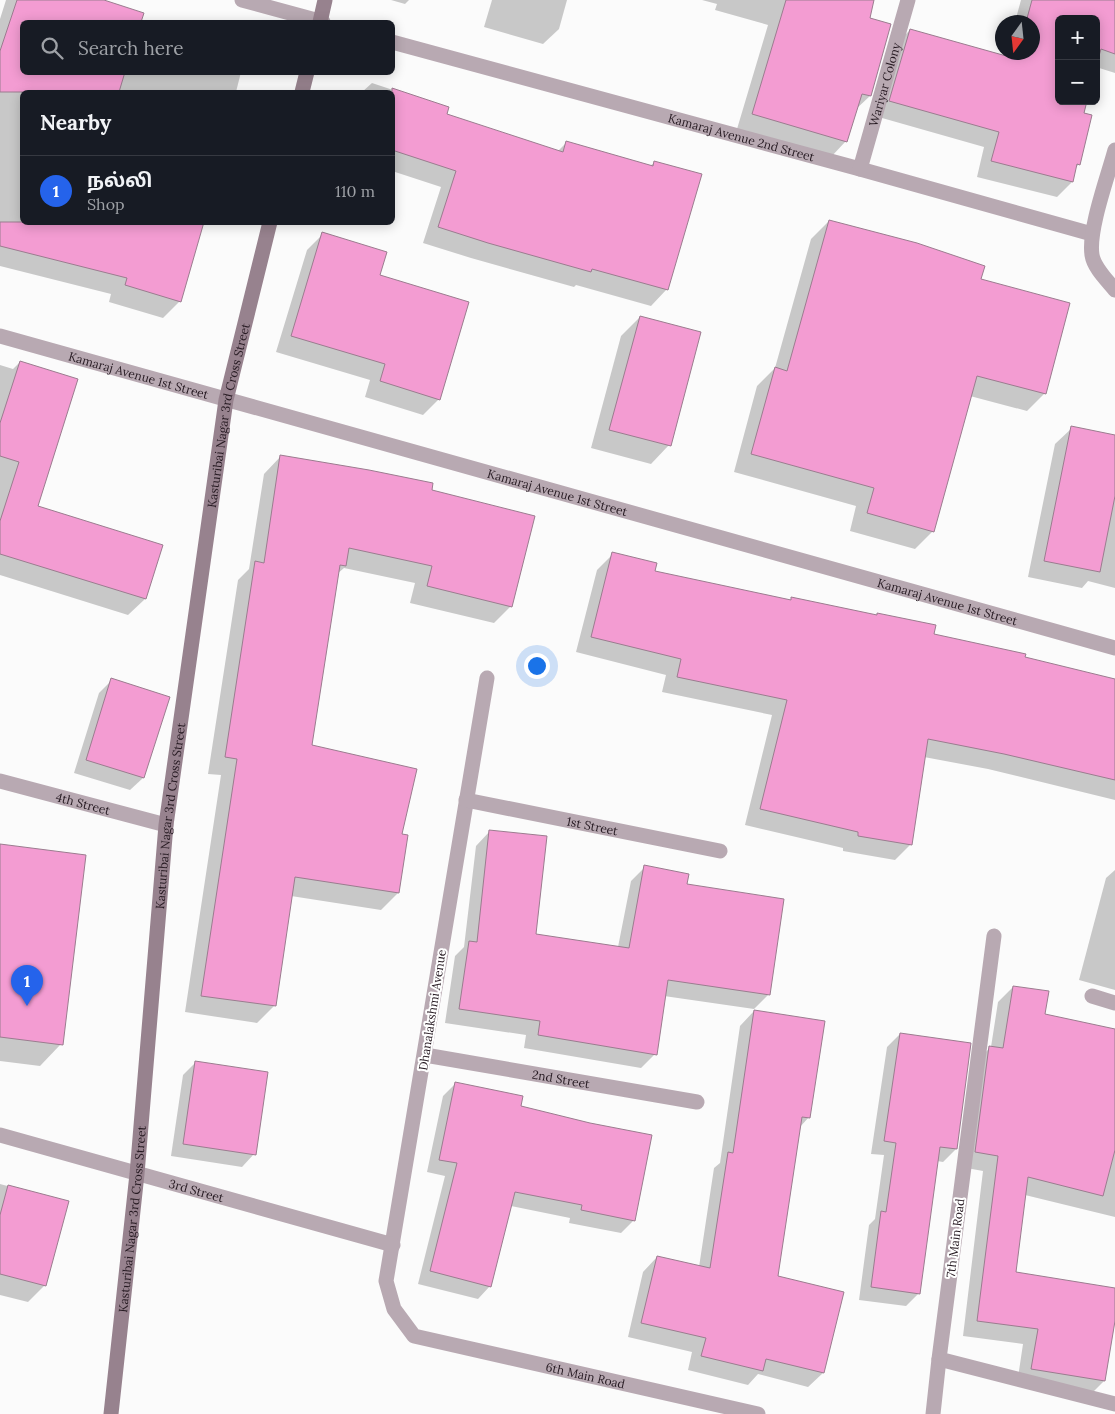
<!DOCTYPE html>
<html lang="en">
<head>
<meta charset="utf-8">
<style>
	:root { --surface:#171b24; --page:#20242c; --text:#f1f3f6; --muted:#9ea1a6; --line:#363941; --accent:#2563eb }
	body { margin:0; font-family:Lora,"Noto Sans Tamil",serif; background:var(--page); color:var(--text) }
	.controls { position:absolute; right:15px; top:15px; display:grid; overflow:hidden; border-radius:8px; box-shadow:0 2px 12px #0003 }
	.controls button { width:45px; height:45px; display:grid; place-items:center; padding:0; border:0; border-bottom:1px solid var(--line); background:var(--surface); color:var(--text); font:25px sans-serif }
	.compass { position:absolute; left:995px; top:15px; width:45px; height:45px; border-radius:50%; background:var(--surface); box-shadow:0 2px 12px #0003; rotate:195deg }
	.you { position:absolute; left:536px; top:665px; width:18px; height:18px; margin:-12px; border:4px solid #fff; border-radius:50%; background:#1a73e8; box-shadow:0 0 0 8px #1a73e833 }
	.badge { display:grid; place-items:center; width:32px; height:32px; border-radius:50%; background:var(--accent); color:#fff; font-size:16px; font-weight:700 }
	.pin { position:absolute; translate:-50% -41px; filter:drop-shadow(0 1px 2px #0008) }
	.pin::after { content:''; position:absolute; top:26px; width:18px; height:15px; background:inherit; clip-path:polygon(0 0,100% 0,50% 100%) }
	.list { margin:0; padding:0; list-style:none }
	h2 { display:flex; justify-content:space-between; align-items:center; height:65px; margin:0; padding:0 20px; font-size:21px }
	h2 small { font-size:16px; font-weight:400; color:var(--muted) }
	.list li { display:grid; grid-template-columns:32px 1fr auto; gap:15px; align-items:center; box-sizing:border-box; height:70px; padding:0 20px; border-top:1px solid var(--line) }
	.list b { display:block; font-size:19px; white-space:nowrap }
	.list p { margin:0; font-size:16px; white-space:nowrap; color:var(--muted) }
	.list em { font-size:16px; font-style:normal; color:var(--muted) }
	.icon { flex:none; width:28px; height:28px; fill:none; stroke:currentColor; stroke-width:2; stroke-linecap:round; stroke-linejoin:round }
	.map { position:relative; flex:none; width:1115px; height:1414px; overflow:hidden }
	.search { position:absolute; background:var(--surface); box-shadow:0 2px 12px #0003; left:20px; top:20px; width:375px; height:55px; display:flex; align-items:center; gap:12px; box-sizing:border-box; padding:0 18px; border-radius:8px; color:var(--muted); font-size:19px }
	.panel { position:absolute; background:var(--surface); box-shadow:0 2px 12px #0003; left:20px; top:90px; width:375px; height:135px; border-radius:8px }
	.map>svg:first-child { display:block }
</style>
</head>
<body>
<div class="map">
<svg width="1115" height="1414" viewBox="0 0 1115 1414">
	<rect width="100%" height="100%" fill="#fbfbfb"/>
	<!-- shadow -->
	<g fill="#0003">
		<polygon points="6,0 100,0 143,14 140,22 22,22 22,72 241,72 236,92 22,92 22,222 180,301 163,318 109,302 111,294 0,266 0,19"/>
		<polygon points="391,0 409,0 405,4"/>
		<polygon points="492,0 567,0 559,29 543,44 484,27"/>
		<polygon points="702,0 873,0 869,19 870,96 855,110 846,141 831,157 737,129 768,25 715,10 717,4"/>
		<polygon points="1021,0 1115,0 1115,73 1096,67 1096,19 1059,19 1059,101 1083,113 1079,164 1075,168 1072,182 1057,197 977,177 984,147 875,116 895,45 910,30 1006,57 1008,52 1032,52 1032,22 1015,22"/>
		<polygon points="372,83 447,108 445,115 558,151 566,143 650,166 655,162 667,289 651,306 576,285 574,287 471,258 423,243 441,187 392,171 392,92 362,92"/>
		<polygon points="829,221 1045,393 1027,411 970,396 933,531 915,549 850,531 856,506 734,472 757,386 775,368 811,239"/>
		<polygon points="323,234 379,276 439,399 423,415 365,397 370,380 276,352 307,250"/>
		<polygon points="640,317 669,445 651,464 591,448 621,336"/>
		<polygon points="20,362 37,507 145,599 128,615 0,575 0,365 13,369"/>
		<polygon points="1072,428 1115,436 1115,588 1088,581 1082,588 1028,577 1055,444"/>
		<polygon points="281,456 430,491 511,606 494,623 410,603 415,583 344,568 337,574 311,746 400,835 398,893 381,910 291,896 274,1006 257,1023 185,1012 221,775 208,774 238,580 249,569 264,474"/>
		<polygon points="613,554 654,572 789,601 792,599 876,616 878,614 932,635 1115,681 1115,800 988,769 924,757 911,844 895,860 843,851 843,848 745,825 772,715 662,692 666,675 576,652 597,570"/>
		<polygon points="112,680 168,698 143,778 130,790 74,773 99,693"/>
		<polygon points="490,831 534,935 618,947 631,881 645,867 686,885 768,995 754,1009 664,996 655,1054 641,1068 524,1048 526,1035 445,1023 455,956 464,947 476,846"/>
		<polygon points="0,845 61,1044 40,1066 0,1061"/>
		<polygon points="1115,870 1115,990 1079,980 1106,878"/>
		<polygon points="1013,987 1044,1015 1115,1030 1115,1217 1025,1195 1015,1273 1115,1289 1115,1313 1104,1381 1089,1396 1017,1384 1023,1344 963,1336 983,1171 961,1167 975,1062 991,1047 998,1002"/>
		<polygon points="754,1011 809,1117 800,1127 777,1277 843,1293 823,1373 808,1387 758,1374 748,1385 688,1370 692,1352 628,1337 643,1272 657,1257 699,1267 714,1168 720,1163 740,1026"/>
		<polygon points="900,1034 956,1149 943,1162 937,1161 919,1293 906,1306 859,1300 869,1225 875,1219 884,1155 871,1154 887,1047"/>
		<polygon points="196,1062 254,1154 242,1167 171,1156 183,1075"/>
		<polygon points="456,1083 520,1107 590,1124 634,1220 621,1233 569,1223 570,1218 511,1206 490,1286 478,1299 418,1284 445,1176 427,1172 443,1096"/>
		<polygon points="0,1184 67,1202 45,1285 28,1302 0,1295"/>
	</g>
	<!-- building -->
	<g fill="#f39cd2" stroke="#9b7c8f">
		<polygon points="17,0 104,0 144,13 141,22 22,22 22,72 125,72 119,92 0,92 0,51"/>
		<polygon points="786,0 874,0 870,18 891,24 871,96 862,94 847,142 752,114"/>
		<polygon points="1032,0 1115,0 1115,54 1101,49 1096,66 1096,19 1059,19 1059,101 1087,101 1084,113 1092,115 1080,165 1077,164 1073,182 991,161 999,132 889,101 910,29 1017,59 1018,52 1032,52 1032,22 1026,22"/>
		<polygon points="392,88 449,107 447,114 563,152 566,141 653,166 654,161 702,174 668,290 592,269 591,272 488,243 438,227 456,171 392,150"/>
		<polygon points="829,220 917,243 985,266 981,279 1070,303 1046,394 977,376 934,532 867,513 874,488 751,454 775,367 787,371"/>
		<polygon points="0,222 204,222 181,302 125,285 127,278 0,246"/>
		<polygon points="322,232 387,252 380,275 469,302 440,400 380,381 385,364 291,336"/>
		<polygon points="640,316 701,332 671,446 609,430"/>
		<polygon points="20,361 78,379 38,506 163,545 146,599 0,554 0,521 19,462 0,456 0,423"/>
		<polygon points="1071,426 1115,435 1115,496 1100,572 1044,561"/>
		<polygon points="280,455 369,470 433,483 432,490 535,516 512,607 427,586 432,566 349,548 346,566 340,565 312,745 417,769 402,834 408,835 399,893 295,877 276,1006 201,996 237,759 225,757 255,561 264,563"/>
		<polygon points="612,552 657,563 655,571 791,600 791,597 877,615 877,613 936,625 934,634 1026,654 1025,657 1115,679 1115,780 1004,754 928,739 912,845 858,836 858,832 760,809 787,700 677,677 681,659 591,637"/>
		<polygon points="111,678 170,697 144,778 86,760"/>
		<polygon points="489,830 547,836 536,934 629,948 644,865 689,874 687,884 784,899 770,995 668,980 657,1055 538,1035 540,1021 459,1009 469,941 477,942"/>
		<polygon points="0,844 86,855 63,1045 0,1037"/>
		<polygon points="1013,986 1049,991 1045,1014 1115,1029 1115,1150 1103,1196 1028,1177 1016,1272 1115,1288 1115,1321 1105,1381 1031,1369 1038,1329 977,1321 998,1156 975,1152 989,1046 1003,1048"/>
		<polygon points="754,1010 825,1021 810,1118 802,1117 778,1276 844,1292 824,1373 766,1359 763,1371 701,1356 706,1338 641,1323 657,1256 710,1268 728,1152 733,1153"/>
		<polygon points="900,1033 971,1043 957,1149 940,1147 920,1294 871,1287 881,1211 886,1212 896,1143 884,1141"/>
		<polygon points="195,1061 268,1072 256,1155 183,1144"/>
		<polygon points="455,1082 523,1096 521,1106 590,1123 652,1135 635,1221 581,1210 582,1205 515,1192 491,1287 430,1271 457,1163 439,1160"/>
		<polygon points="8,1185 69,1201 46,1286 0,1274 0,1215"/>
	</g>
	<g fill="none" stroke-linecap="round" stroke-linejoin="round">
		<!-- street -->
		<g stroke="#b8a9b2" stroke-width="15">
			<polyline points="242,0 323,22"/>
			<path id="s1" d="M392 42 860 169 1092 234"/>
			<path d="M1115 150C1108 176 1088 230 1092 255 1094 268 1107 280 1115 290"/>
			<path id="s2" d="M860 169 908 0"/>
			<path id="s3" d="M0 336 1115 648"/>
			<path id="s4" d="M487 678 386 1281 394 1309 414 1336 758 1414"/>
			<path id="s5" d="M0 781 166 825"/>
			<path id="s6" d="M466 800 720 851"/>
			<polyline points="994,936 939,1359 1115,1404"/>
			<polyline points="1092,996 1115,1003"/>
			<path id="s7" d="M425 1055 697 1102"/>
			<path id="s8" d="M0 1135 393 1245"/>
			<polyline points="933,1414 939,1359"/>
		</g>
		<!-- secondary -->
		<g stroke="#97828e" stroke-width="15">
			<polyline points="320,22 325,0"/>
			<polyline points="302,92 307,72"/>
			<path id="s9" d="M111 1414 137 1174 166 825 226 400 270 222"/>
		</g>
	</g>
	<g text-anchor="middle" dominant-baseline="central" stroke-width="4" stroke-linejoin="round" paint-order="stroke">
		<!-- street labels -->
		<g font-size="12" fill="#261a22" stroke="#fff">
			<text stroke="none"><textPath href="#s2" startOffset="88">Wariyar Colony</textPath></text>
			<text stroke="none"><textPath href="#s1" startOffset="362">Kamaraj Avenue 2nd Street</textPath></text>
			<text stroke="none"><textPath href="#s3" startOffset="144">Kamaraj Avenue 1st Street</textPath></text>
			<text stroke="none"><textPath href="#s9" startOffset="1006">Kasturibai Nagar 3rd Cross Street</textPath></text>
			<text stroke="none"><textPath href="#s3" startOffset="579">Kamaraj Avenue 1st Street</textPath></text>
			<text stroke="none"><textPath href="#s3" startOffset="984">Kamaraj Avenue 1st Street</textPath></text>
			<text stroke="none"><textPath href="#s5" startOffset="86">4th Street</textPath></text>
			<text stroke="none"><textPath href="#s9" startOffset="601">Kasturibai Nagar 3rd Cross Street</textPath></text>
			<text stroke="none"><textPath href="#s6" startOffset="129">1st Street</textPath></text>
			<text transform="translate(432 1010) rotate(-81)">Dhanalakshmi Avenue</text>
			<text stroke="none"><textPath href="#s7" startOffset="138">2nd Street</textPath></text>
			<text stroke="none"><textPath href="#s8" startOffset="204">3rd Street</textPath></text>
			<text stroke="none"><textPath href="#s9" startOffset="196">Kasturibai Nagar 3rd Cross Street</textPath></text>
			<text transform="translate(955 1238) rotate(-83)">7th Main Road</text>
			<text stroke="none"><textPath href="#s4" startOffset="850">6th Main Road</textPath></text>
		</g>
	</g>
</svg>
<div class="controls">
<button>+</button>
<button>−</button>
</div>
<svg class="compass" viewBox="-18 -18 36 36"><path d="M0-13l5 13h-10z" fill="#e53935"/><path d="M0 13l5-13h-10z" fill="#9ea1a6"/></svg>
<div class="you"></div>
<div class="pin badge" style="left:27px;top:1006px">1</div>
<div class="search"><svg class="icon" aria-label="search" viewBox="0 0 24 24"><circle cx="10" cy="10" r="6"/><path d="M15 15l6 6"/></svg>Search here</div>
<section class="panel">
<h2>Nearby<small></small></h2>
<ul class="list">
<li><span class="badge">1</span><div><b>நல்லி</b><p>Shop</p></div><em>110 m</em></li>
</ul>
</section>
</div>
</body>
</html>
